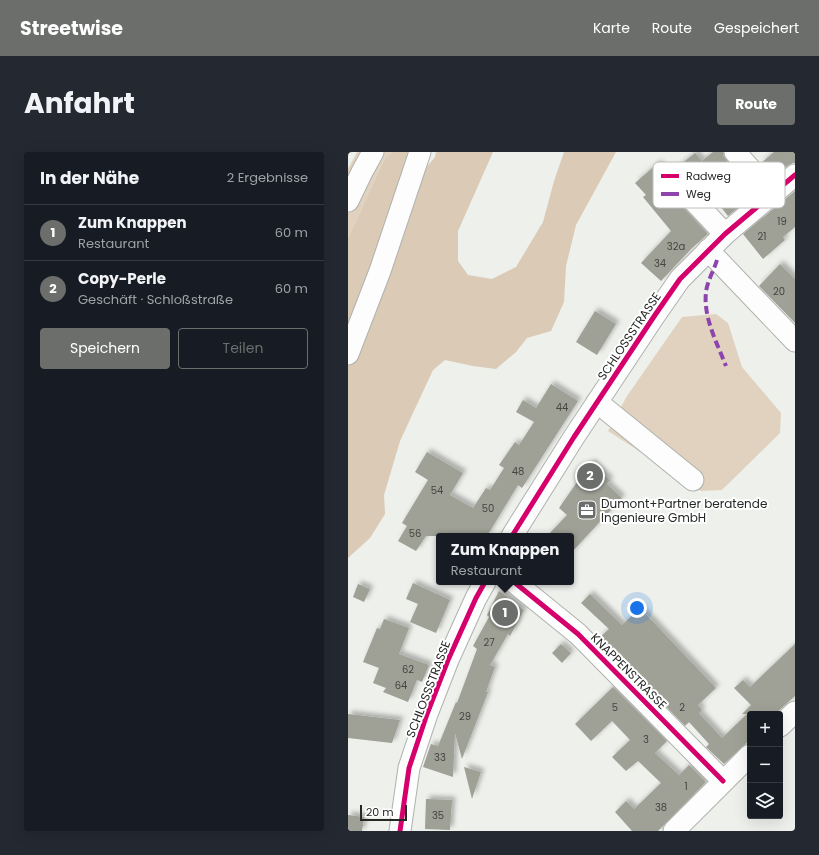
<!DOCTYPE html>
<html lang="de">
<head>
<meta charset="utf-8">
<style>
	:root { --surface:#171b24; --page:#242831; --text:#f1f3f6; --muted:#9ea1a6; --line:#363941; --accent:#6b6e6a }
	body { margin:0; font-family:Poppins,sans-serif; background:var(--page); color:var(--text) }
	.controls { position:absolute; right:12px; bottom:12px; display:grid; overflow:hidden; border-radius:4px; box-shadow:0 4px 16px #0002 }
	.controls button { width:36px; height:36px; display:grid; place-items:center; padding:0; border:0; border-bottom:1px solid var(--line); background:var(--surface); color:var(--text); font:20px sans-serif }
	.scale { position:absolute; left:12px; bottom:10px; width:47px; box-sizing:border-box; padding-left:4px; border:2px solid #252824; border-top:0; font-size:11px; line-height:14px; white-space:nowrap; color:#252824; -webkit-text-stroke:3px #fff; paint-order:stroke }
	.you { position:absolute; left:289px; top:456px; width:14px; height:14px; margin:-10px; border:3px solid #fff; border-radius:50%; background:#1a73e8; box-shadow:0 0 0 6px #1a73e833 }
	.badge { display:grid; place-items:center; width:26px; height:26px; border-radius:50%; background:var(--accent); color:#fff; font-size:13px; font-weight:700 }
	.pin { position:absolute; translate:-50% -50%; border:2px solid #fff; box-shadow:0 1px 4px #0006 }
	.popup { position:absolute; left:88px; top:381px; width:138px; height:52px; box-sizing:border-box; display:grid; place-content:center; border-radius:4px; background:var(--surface); filter:drop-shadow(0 1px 3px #0005); font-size:13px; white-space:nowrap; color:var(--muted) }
	.popup b { font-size:15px; color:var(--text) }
	.popup::after { content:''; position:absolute; left:50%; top:100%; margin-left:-8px; border:8px solid transparent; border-top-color:var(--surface) }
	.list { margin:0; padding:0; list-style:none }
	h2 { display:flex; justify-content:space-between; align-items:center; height:52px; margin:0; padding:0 16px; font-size:17px }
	h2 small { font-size:13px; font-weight:400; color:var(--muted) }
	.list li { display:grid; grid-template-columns:26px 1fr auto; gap:12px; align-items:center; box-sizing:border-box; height:56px; padding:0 16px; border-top:1px solid var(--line) }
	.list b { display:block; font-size:15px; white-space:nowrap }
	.list p { margin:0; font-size:13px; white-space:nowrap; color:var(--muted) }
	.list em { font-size:13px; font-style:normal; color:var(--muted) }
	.actions { display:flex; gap:8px; padding:12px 16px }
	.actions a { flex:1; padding:9px 0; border:1px solid var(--accent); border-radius:4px; text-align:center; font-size:14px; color:var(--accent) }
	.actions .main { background:var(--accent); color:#fff }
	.icon { flex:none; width:22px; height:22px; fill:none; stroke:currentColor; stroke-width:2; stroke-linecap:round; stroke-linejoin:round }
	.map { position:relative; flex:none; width:447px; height:679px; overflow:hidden; border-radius:4px }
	header { display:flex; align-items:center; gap:24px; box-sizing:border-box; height:56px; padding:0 20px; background:var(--accent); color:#fff }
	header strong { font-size:19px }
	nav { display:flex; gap:22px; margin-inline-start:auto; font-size:14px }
	.intro { display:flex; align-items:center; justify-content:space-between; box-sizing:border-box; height:96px; padding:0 24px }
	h1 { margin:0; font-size:28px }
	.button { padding:10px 18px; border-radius:4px; background:var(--accent); color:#fff; font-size:14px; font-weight:700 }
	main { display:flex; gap:24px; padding:0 24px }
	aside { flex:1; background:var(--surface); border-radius:4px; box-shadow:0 4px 16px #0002 }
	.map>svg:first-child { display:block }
</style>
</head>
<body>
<header>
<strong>Streetwise</strong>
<nav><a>Karte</a><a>Route</a><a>Gespeichert</a></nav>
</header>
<div class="intro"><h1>Anfahrt</h1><a class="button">Route</a></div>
<main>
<aside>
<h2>In der Nähe<small>2 Ergebnisse</small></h2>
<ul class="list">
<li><span class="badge">1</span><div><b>Zum Knappen</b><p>Restaurant</p></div><em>60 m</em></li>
<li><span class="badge">2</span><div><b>Copy-Perle</b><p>Geschäft · Schloßstraße</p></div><em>60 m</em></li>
</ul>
<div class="actions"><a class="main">Speichern</a><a>Teilen</a></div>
</aside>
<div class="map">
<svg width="447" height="679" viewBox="0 0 447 679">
	<defs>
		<filter id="shadow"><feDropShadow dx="3.5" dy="-3.5" stdDeviation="2" flood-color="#0004"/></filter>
	</defs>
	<rect width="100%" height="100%" fill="#edf0eb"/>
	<!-- green -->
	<g fill="#e1d2c0">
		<polygon points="9,0 44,0 37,6 0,86 0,17"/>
		<polygon points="368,162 380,171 394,215 433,261 432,281 374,338 353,339 260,279 279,244 334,165"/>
	</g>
	<!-- forest -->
	<polygon fill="#dacab6" points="44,0 60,0 64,10 77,17 87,5 88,0 145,0 110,79 110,109 120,123 144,127 168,115 195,70 206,29 216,0 268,0 228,73 218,114 216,150 203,179 179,186 168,200 148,217 125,214 97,208 85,218 52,289 36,343 37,362 22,386 0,406 0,86 37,6"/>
	<!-- building -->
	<g fill="#9fa096" filter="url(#shadow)">
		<polygon points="365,0 375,0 375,3 378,8 408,41 380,64 349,25 344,29 334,20 328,16 347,1 354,9"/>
		<polygon points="426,0 447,0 447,11 445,11 439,14 426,25 413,11"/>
		<polygon points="310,11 317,20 314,25 314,30 317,36 360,82 344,96 313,129 293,111 323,79 295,45 298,43 287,31"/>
		<polygon points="447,39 447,75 435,85 437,88 415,107 395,82"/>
		<polygon points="432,112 447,127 447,171 411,134"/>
		<polygon points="247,159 268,172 249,203 228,190"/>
		<polygon points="203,232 230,249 174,336 170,333 139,384 78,384 68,399 50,389 59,374 54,371 80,328 67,320 79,300 115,321 102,343 125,356 138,336 142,338 156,316 151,313 167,290 171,293 186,270 168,260 175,248 188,256"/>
		<polygon points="243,310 262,328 259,332 274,346 223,401 223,384 199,384 219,363 211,356"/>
		<polygon points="65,431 102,448 88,481 62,470 70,452 58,447"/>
		<polygon points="10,432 22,437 16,450 5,445"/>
		<polygon points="151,439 176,458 162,484 160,482 142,513 147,515 138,540 140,540 114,607 107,581 105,625 75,615 83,592 90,594 108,550 109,551 129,497 125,494 141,465 139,463"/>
		<polygon points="242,442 274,473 292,456 368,536 350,553 354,558 351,561 374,586 399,562 394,562 403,553 386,536 395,528 402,535 447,492 447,544 427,562 402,562 402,588 394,595 376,612 358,595 361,592 341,570 337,574 251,486 261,477 233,451"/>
		<polygon points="36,467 61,476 51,502 81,513 74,530 69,528 60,550 35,540 38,536 25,531 31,516 15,510 29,476 32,477"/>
		<polygon points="213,492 223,501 214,511 204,501"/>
		<polygon points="265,535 319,589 307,601 331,623 341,613 358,630 318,671 310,679 284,679 267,660 278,649 286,657 313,631 290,609 278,619 264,605 282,588 264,569 243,589 227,572"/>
		<polygon points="0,562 52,568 44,591 0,586"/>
		<polygon points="116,615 133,620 124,647"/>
		<polygon points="78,647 104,648 102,678 77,677"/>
		<polygon points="0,663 16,665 14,679 0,679"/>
	</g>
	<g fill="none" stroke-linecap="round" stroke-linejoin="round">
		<!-- minor casing -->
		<g stroke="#b0b2ae" stroke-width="23">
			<g id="minor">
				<polyline points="387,0 425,42"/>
				<polyline points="326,28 377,82"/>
				<polyline points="0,49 14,20 25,0"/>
				<polyline points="360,98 447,189"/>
				<polyline points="0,202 32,119 72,0"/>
				<polyline points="249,250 345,328"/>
				<polyline points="164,384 226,285 307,163 332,127 377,82 447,23"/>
				<polyline points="166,430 230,482 375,629"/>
				<polyline points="432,574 447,560"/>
				<polyline points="52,679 61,616 79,562 100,508 128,446 137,430"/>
				<polyline points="326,679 402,603"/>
			</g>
		</g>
		<!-- minor -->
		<use href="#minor" stroke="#fcfdfc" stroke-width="21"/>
		<!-- quiet -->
		<path stroke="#8e44ad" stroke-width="4" stroke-dasharray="8 4" stroke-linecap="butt" d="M369 108C366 118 359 130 358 140 355 165 369 191 378 214"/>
		<!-- cycleway casing -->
		<g stroke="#fff" stroke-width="8">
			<g id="cycleway">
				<polyline points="164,384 226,285 307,163 332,127 377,82 447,23"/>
				<polyline points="166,430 230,482 375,629"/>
				<polyline points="52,679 61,616 79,562 100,508 128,446 137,430"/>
			</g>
		</g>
		<!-- cycleway -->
		<use href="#cycleway" stroke="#d6006c" stroke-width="5"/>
	</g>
	<!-- icons -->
	<defs>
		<g id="office-square" transform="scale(1)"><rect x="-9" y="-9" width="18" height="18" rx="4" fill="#6b6e6a" stroke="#fff"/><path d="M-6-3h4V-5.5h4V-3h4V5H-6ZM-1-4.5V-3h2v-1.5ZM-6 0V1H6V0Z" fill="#fff"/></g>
	</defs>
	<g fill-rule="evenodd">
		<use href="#office-square" x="239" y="358"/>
	</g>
	<g text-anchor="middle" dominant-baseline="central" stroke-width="4" stroke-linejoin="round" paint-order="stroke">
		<!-- number labels -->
		<g font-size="10" fill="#444640">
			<text x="434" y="69">19</text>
			<text x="414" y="84">21</text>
			<text x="328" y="94">32a</text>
			<text x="312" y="111">34</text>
			<text x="431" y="139">20</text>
			<text x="214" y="255">44</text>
			<text x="170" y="319">48</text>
			<text x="89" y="338">54</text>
			<text x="140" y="356">50</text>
			<text x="67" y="381">56</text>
			<text x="141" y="490">27</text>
			<text x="60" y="517">62</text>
			<text x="53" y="533">64</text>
			<text x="267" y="555">5</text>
			<text x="334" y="555">2</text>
			<text x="117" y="564">29</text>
			<text x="298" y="587">3</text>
			<text x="92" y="605">33</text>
			<text x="338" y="634">1</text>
			<text x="313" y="655">38</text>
			<text x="90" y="663">35</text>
		</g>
		<!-- street labels -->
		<g font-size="12" fill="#252824" stroke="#fff">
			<text transform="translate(281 184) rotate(-56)">SCHLOSSSTRASSE</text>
			<text transform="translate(281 519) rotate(45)">KNAPPENSTRASSE</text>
			<text transform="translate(80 537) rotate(-69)">SCHLOSSSTRASSE</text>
		</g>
		<!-- poi labels -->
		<g font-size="12" fill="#252824" stroke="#fff" text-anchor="start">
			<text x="253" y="351">Dumont+Partner beratende<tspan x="253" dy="14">Ingenieure GmbH</tspan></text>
		</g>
	</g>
	<!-- legend -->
	<rect x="305" y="10" width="132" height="46" rx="6" fill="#fff" stroke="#bebebd" stroke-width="1"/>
	<rect x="313" y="22" width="18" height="4" fill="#d6006c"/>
	<rect x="313" y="40" width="18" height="4" fill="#8e44ad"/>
	<g font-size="11" fill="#252824">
		<text x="338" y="28">Radweg</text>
		<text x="338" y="46">Weg</text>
	</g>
</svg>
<div class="controls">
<button>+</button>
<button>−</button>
<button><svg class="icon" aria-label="layers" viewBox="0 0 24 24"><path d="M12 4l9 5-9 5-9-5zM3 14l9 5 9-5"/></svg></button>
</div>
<div class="scale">20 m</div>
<div class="you"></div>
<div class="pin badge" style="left:157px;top:461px">1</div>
<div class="popup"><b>Zum Knappen</b>Restaurant</div>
<div class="pin badge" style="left:242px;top:324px">2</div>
</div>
</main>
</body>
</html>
